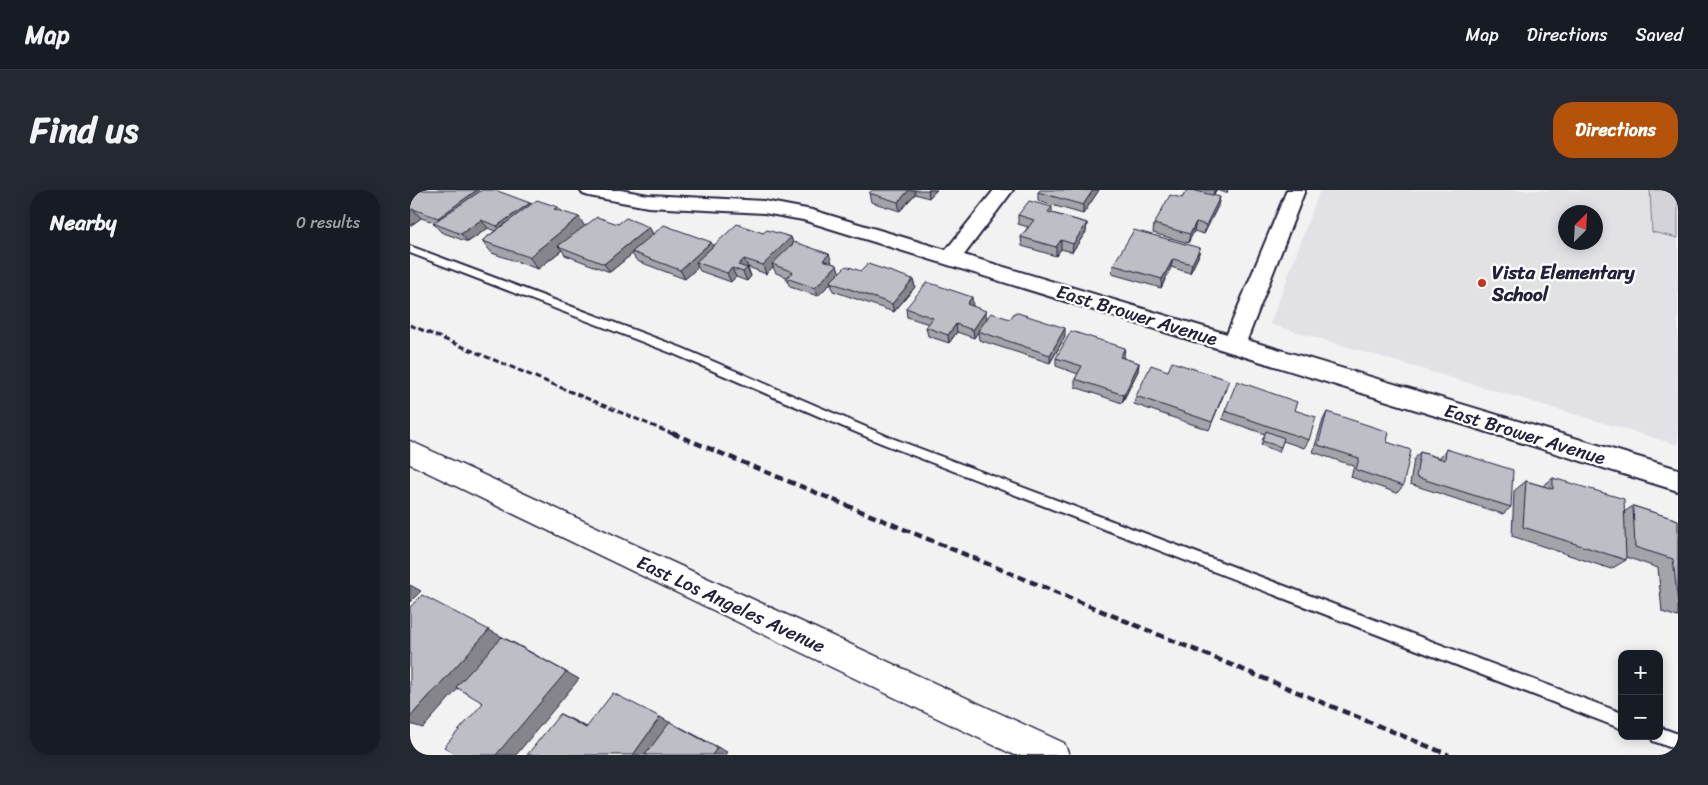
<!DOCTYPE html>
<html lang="en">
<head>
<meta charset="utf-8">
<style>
	:root { --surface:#171b24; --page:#242831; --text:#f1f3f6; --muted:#9ea1a6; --line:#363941; --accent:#b45309 }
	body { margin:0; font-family:Sriracha,sans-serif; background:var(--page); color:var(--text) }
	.controls { position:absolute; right:15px; bottom:15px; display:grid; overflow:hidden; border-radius:10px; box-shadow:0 2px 12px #0003 }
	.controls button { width:45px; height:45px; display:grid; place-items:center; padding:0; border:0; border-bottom:1px solid var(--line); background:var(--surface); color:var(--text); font:25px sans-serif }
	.compass { position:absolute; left:1148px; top:15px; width:45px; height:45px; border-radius:50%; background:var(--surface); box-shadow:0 2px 12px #0003; rotate:24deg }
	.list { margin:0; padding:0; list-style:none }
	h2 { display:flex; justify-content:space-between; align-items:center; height:65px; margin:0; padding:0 20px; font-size:21px }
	h2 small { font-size:16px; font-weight:400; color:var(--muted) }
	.map { position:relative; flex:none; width:1268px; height:565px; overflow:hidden; border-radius:20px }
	header { display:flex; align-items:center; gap:30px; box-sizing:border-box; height:70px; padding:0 25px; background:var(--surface); border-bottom:1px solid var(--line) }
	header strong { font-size:24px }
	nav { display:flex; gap:28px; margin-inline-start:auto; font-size:18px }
	.intro { display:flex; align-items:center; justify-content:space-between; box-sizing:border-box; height:120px; padding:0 30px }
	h1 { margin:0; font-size:35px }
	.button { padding:12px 22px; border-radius:20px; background:var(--accent); color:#fff; font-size:18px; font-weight:700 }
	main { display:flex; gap:30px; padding:0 30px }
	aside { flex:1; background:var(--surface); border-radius:20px; box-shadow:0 2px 12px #0003 }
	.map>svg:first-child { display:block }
</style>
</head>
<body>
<header>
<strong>Map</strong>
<nav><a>Map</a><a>Directions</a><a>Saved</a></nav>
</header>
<div class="intro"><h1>Find us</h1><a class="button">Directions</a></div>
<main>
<aside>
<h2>Nearby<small>0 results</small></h2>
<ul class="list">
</ul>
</aside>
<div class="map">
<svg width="1268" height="565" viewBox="0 0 1268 565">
	<rect width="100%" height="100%" fill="#f2f2f3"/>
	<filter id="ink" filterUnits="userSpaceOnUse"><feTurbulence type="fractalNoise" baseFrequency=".02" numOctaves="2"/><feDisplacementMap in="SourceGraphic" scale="10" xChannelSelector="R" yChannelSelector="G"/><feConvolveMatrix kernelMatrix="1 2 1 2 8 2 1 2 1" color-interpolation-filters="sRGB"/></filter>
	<g filter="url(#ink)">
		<!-- built -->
		<path fill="#e2e2e6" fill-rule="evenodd" d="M910 0H1268V255L860 134ZM1156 22H1186V52H1156Z"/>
		<!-- green -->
		<polygon fill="#d3d3d8" stroke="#7a7a8a" points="1240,0 1268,0 1268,48 1242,42"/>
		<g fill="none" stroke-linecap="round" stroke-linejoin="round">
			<!-- lane casing -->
			<g stroke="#22223b" stroke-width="4">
				<g id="lane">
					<polygon points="0,56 272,158 479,247 1212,523 1212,539 471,253 264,164 0,63"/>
					<polygon points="1249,537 1268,544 1268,560 1243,551 1242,546 1249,546"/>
				</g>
			</g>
			<!-- street casing -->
			<g stroke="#22223b" stroke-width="4">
				<polygon id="street" points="170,0 210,0 238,5 354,11 402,20 536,60 584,0 603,0 554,65 817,144 877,0 895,0 837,150 1268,279 1268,301 393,30 354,23 238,17 179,6 173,4"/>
			</g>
			<!-- primary casing -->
			<g stroke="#22223b" stroke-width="3">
				<polygon id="primary" points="0,251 654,553 659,565 604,565 0,274"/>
			</g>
			<!-- lane -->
			<use href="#lane" fill="#fff" fill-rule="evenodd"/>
			<!-- street -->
			<use href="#street" fill="#fff" fill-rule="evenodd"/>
			<!-- primary -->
			<use href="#primary" fill="#fff" fill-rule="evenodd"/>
			<!-- rail-far1 -->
			<polyline stroke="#22223b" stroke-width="3" stroke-dasharray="6 3" stroke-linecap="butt" points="0,135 265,245"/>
			<!-- rail -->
			<polyline stroke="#22223b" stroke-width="4.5" stroke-dasharray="8 4.5" stroke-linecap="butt" points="262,243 1039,565"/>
		</g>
		<!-- wall -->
		<g fill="#a3a3aa" stroke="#22223b">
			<polygon points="0,0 70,2 120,13 121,14 148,17 151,21 174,36 208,34 239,37 243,44 303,56 353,43 381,47 383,54 419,64 421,73 427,75 429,83 451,81 503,89 505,97 484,122 423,101 421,93 408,106 380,97 376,88 377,87 366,83 363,77 356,84 338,77 341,86 337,91 326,87 321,92 290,81 288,77 275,89 227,71 222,64 200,82 155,65 152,60 128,79 82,63 72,51 85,41 78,38 58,52 31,42 23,33 24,32 11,28 0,36"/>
			<polygon points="462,0 527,0 519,8 505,4 490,21 461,12 459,3"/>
			<polygon points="689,0 673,24 628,11 628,2"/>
			<polygon points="777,0 818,0 817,3 806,0 803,6 808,16 794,44 784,41 778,53 743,43 744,34 772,8"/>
			<polygon points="642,17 642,23 677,33 676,42 662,62 651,59 646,66 612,56 611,47 618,37 608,34 608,25"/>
			<polygon points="790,58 788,67 780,83 761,77 751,98 702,84 703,75"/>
			<polygon points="563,116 577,128 655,147 640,173 569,150 568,142 564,148 547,142 539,153 518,146 516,137 519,134 497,127 496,118"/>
			<polygon points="714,166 713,168 729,173 728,181 712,213 665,197 665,189 668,184 646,176 646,168"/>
			<polygon points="758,181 816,199 799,240 724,214 726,206"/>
			<polygon points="884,220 899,250 894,258 873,251 869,262 851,255 855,244 812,229 815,221"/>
			<polygon points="917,222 977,252 993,296 987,303 941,287 944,276 903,262 913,230"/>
			<polygon points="1036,259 1101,317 1093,324 1000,294 1004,269 1010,262 1030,268 1030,267"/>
			<polygon points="1143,288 1214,322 1223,316 1268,330 1268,427 1252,422 1248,378 1216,367 1216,370 1201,379 1102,346 1104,301 1116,291 1133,296"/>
		</g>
		<!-- shaded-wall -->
		<g fill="#85858b" stroke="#22223b">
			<polygon points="67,0 68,0 75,8 36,36 28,28"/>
			<polygon points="499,0 505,0 505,4 490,21 488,12"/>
			<polygon points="518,0 527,0 519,8"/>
			<polygon points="683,0 689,0 673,24 673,15"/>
			<polygon points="804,0 806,0 801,10 804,1"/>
			<polygon points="810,7 808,16 794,44 796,35"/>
			<polygon points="120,13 126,21 94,45 87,36"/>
			<polygon points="3,19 11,28 0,36 0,21"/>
			<polygon points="169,27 177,40 148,56 152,60 128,79 119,67"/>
			<polygon points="71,30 78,38 58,52 51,44"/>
			<polygon points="786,32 784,41 778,53 780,44"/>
			<polygon points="677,33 676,42 662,62 663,54"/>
			<polygon points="239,37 244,46 222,62 222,64 200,82 194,74"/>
			<polygon points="381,47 384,56 362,74 363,77 356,84 353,75"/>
			<polygon points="651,50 651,59 646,66 646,57"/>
			<polygon points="301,52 306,61 286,72 288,77 275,89 270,80"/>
			<polygon points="790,58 788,67 780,83 782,74"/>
			<polygon points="419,64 422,72 416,79 413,70"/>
			<polygon points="334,69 338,77 333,82 328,75"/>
			<polygon points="763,69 761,77 751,98 752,89"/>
			<polygon points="427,75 430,84 408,106 405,98"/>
			<polygon points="322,78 326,87 321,92 317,83"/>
			<polygon points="337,78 341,86 337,91 333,82"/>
			<polygon points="503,89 505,97 484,122 482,114"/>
			<polygon points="562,107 563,116 558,123 557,114"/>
			<polygon points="576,121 577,129 564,148 563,140"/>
			<polygon points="546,134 547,142 539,153 538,145"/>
			<polygon points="655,138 655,147 640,173 640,165"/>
			<polygon points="715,158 714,166 709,175 710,167"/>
			<polygon points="729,173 728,181 712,213 714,205"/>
			<polygon points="0,395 11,401 0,412"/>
			<polygon points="79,440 106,454 169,489 106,565 86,565 93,448 13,538 0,534 0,527"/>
			<polygon points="150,524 163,530 189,543 176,538"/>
			<polygon points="250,527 261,533 238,565 223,565"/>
			<polygon points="270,537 317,562 315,565 302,565"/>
		</g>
		<!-- building -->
		<g fill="#bebec6" stroke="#22223b">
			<polygon points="4,0 67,0 28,28 3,19 0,21 0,3"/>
			<polygon points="72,0 85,0 120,13 87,36 71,30 51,44 23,33"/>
			<polygon points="462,0 499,0 488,12 459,3"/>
			<polygon points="630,0 683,0 673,15 628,2"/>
			<polygon points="777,0 782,0 810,7 796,35 786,32 780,44 744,34 760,5 772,8"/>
			<polygon points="127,10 148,17 144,19 169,27 119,67 72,51"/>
			<polygon points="619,11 642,17 638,22 677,33 663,54 651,50 646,57 611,47 624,30 608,25"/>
			<polygon points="187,27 208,34 216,28 239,37 194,74 148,56"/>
			<polygon points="327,34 353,43 357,40 381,47 353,75 334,69 328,75 337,78 333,82 322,78 317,83 286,72"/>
			<polygon points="254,35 301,52 270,80 222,62"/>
			<polygon points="724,40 790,58 782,74 763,69 752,89 703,75"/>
			<polygon points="385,52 419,64 413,70 427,75 405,98 376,88 383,82 362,74"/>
			<polygon points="458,74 503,89 482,114 420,92 436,76 451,81"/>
			<polygon points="517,92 562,107 557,114 576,121 563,140 546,134 538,145 516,137 523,128 496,118"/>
			<polygon points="605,122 655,138 640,165 568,141 581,123 600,129"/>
			<polygon points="661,141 715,158 710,167 729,173 714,205 665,189 672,176 646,168"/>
			<polygon points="762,172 819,190 802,232 726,206 741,175 758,181"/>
			<polygon points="827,191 887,212 884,220 906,227 899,250 815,221"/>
			<polygon points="917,222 979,242 977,252 1001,260 993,296 946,280 949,268 908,255"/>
			<polygon points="856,241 874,248 871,257 852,251"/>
			<polygon points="1036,259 1103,280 1101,317 1006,287 1010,262 1035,270"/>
			<polygon points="1143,288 1214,309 1216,370 1113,337 1116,291 1143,299"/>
			<polygon points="1223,316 1268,330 1268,414 1263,369 1225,357"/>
			<polygon points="12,405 79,440 0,527 0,417"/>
			<polygon points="92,447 156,482 86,565 47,565 34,557 73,513 46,497"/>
			<polygon points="203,503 250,527 223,565 117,565 150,524 176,538"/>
			<polygon points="260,532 307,558 302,565 235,565"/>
		</g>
	</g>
	<!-- markers -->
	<circle fill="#c8321e" stroke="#fff" stroke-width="2" cx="1072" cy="93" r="5"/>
	<g text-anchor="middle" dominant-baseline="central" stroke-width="4.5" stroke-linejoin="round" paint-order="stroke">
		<!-- poi labels -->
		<g font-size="19" font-weight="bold" fill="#22223b" stroke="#fff" text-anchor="start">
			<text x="1082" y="82">Vista Elementary<tspan x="1082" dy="22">School</tspan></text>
		</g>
		<!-- street labels -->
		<g font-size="19" fill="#22223b" stroke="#fff">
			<text transform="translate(727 125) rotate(17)">East Brower Avenue</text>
			<text transform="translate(1115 244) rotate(17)">East Brower Avenue</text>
			<text transform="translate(321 414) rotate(25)">East Los Angeles Avenue</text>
		</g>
	</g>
</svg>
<div class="controls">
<button>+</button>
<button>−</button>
</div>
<svg class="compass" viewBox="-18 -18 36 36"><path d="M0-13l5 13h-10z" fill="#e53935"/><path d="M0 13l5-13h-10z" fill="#9ea1a6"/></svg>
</div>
</main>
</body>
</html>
